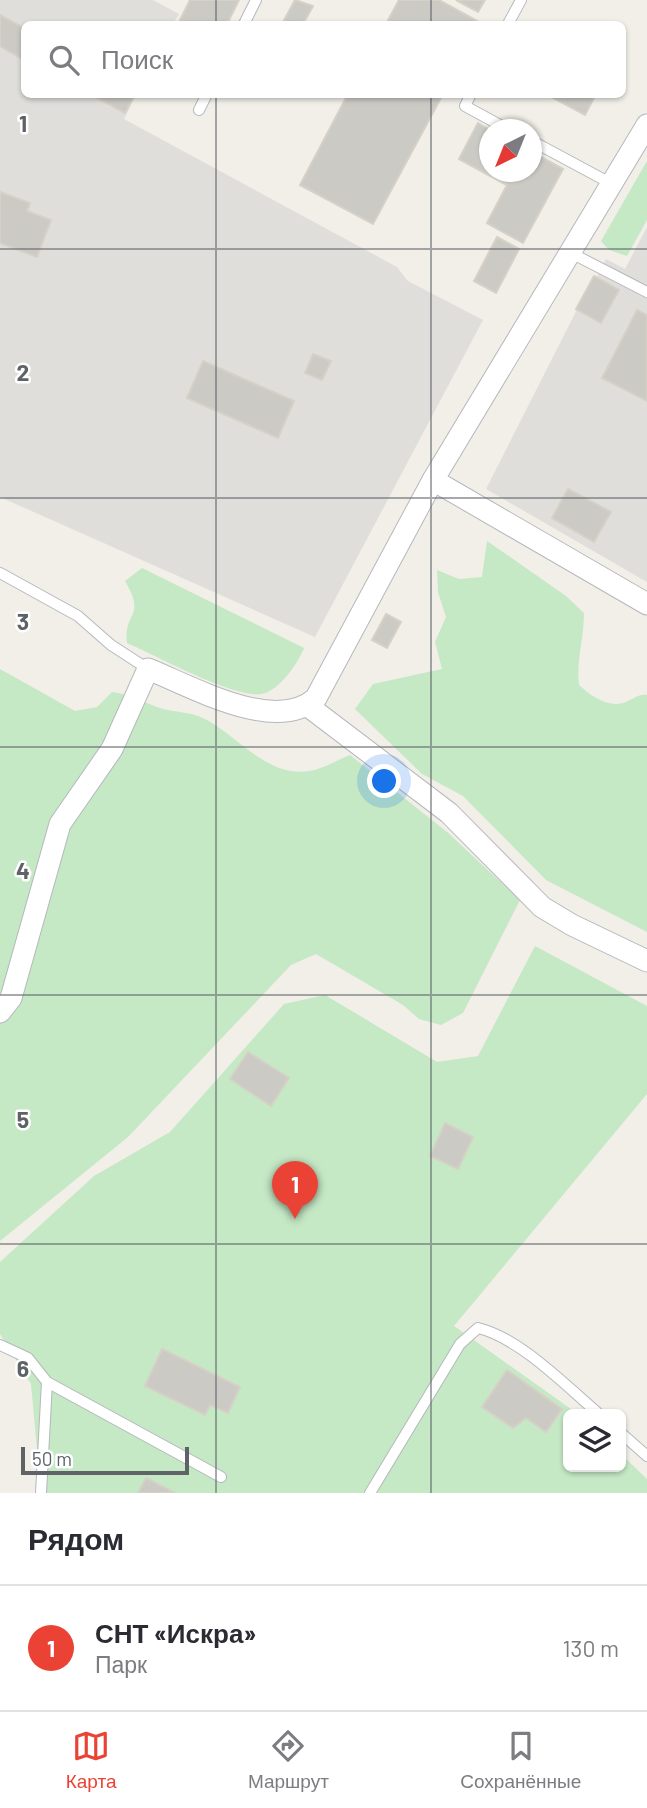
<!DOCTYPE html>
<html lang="ru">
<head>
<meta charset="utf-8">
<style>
	:root { --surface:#fff; --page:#f2f2f3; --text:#2b2b33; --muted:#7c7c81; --line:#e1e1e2; --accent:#ea4335 }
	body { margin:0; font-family:Barlow,sans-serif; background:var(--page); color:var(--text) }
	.controls { position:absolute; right:21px; bottom:21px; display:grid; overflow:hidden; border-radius:10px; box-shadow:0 2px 5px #0004 }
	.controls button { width:63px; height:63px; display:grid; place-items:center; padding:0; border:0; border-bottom:2px solid var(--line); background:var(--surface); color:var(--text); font:35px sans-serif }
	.compass { position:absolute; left:479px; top:119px; width:63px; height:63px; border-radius:50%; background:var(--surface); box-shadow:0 2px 5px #0004; rotate:223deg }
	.scale { position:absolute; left:21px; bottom:18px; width:168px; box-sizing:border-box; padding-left:7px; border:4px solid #5f6368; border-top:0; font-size:19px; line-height:24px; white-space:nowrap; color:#5f6368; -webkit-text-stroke:5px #fff; paint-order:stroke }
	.you { position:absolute; left:385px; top:782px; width:24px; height:24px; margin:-18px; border:5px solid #fff; border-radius:50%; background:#1a73e8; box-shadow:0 0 0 10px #1a73e833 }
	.badge { display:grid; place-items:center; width:46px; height:46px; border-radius:50%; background:var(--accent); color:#fff; font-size:23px; font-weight:700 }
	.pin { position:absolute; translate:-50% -58px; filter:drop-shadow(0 2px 4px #0008) }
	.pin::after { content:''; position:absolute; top:37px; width:24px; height:21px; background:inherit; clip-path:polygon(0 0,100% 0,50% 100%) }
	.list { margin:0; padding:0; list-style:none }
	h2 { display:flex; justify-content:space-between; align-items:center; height:91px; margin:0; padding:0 28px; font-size:30px }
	h2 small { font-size:23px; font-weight:400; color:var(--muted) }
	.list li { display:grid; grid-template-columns:46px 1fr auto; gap:21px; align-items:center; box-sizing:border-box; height:126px; padding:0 28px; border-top:2px solid var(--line) }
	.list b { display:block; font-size:26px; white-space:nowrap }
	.list p { margin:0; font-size:23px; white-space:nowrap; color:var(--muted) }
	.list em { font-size:23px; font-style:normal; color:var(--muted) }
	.icon { flex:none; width:38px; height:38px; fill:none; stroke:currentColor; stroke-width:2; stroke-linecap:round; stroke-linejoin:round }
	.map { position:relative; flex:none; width:647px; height:1493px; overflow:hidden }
	.search { position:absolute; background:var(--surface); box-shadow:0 2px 5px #0004; left:21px; right:21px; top:21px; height:77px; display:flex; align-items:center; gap:18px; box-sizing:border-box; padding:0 24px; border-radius:10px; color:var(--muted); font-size:26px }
	.sheet { height:217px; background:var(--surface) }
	nav { display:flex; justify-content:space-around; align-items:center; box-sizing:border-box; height:98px; border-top:2px solid var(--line); background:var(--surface); font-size:19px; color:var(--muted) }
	nav a { display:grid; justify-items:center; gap:4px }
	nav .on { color:var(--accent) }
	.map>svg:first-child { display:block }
</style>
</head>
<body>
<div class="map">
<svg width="647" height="1493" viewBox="0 0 647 1493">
	<rect width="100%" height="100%" fill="#f1efe8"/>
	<!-- industrial -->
	<g fill="#e0deda">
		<polygon points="0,0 153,0 179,14 173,24 24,24 24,94 136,95 124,119 397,267 408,281 483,320 315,637 0,497"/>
		<polygon points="647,227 647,582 486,489 594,276 597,277 606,259 625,269"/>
	</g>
	<!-- green -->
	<g fill="#c5e8c5">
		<polygon points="647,161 647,220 627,256 609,250 601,241"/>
		<path d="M487 541 566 596 584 613C584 639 576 660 579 685 591 696 609 709 626 702 634 699 638 694 647 695V932L546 880 463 796 422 774 355 709 373 684 442 669 435 642 446 617 438 592 437 570 459 579 482 577Z"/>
		<path d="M142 568 304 648C298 663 280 690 262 694 235 699 155 655 127 643 123 611 147 618 125 581Z"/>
		<path d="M0 669 75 711 97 707 112 692C129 694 141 701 157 707 173 713 190 711 205 719 238 736 268 778 309 771 323 769 337 760 350 755L447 832 520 900 463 1013 441 1025 419 1019 403 1005 316 954 291 965 128 1137 0 1241Z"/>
		<polygon points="535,946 647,1006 647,1094 454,1326 578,1414 568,1414 568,1467 621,1467 621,1454 647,1479 647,1493 41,1493 31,1384 0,1334 0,1262 94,1176 170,1132 284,1004 325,995 437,1062 478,1056"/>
	</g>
	<!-- building -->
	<g fill="#cccac5" stroke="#d6d1c6" stroke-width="2">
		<polygon points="190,0 239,0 227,24 178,24"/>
		<polygon points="295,0 313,6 303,24 282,24"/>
		<polygon points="399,0 439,0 481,23 386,24"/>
		<polygon points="456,0 485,0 478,12"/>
		<polygon points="0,15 24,28 24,60 0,46"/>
		<polygon points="90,94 135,94 125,113"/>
		<polygon points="348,94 443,94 373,224 300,185"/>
		<polygon points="546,94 596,94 585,115"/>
		<polygon points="478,123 490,130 490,172 532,172 532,152 563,169 523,243 487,223 507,185 459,159"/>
		<polygon points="0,192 30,203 27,211 51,220 37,257 0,243"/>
		<polygon points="497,237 519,249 496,293 474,281"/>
		<polygon points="594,276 619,290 601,323 576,309"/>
		<polygon points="637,310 647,315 647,401 602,378"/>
		<polygon points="313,354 331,361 322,380 305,373"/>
		<polygon points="203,361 294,401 278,438 187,398"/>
		<polygon points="568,489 611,512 594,542 552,518"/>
		<polygon points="386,614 401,622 387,648 372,640"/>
		<polygon points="248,1052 289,1078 271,1106 230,1079"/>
		<polygon points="445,1123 473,1137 458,1169 430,1156"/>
		<polygon points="162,1349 240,1387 228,1413 210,1405 205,1415 145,1386"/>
		<polygon points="507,1370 562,1409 546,1432 526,1418 513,1428 482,1407"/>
		<polygon points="146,1478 175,1493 138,1493"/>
	</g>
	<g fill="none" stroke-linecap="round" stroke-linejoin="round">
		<!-- service casing -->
		<g stroke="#b5b8bc" stroke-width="12">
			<g id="service">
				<polyline points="244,24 256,0"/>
				<polyline points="508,24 521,0"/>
				<polyline points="471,94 465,106 509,130"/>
				<polyline points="199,110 207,94"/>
				<polyline points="532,141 612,184"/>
				<polyline points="571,253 647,292"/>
				<polyline points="0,573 78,616 111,645 148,669"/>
				<polyline points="0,1345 28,1358 47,1382 221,1477"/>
				<polyline points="621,1433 647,1456"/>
				<polyline points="41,1493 47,1382"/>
				<path d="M370 1493 460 1344 478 1328C520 1338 566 1386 599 1414"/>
			</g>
		</g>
		<!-- minor casing -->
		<g stroke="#b5b8bc" stroke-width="23">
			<g id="minor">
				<polyline points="433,480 647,604"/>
				<polyline points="308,706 449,813 542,907 572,925 647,961"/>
				<path d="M0 1012 11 998 60 824 112 749 148 669C191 686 276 735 316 698L433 480 647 125"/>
			</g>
		</g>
		<!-- service -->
		<use href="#service" stroke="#fff" stroke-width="10"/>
		<!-- minor -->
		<use href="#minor" stroke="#fff" stroke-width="21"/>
	</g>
	<!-- grid -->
	<path fill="none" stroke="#5f6368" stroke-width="2" stroke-opacity="0.55" d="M216 0V24M431 0V24M216 94V1493M431 94V1493M0 249H647M0 498H647M0 747H647M0 995H647M0 1244H647"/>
	<g font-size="23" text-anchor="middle" font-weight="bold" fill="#5f6368" stroke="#fff" stroke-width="5" stroke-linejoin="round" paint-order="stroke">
		<text x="23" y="132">1</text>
		<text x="23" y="381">2</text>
		<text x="23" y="630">3</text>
		<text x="23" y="879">4</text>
		<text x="23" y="1128">5</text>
		<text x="23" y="1377">6</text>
	</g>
</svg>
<div class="controls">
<button><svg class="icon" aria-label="layers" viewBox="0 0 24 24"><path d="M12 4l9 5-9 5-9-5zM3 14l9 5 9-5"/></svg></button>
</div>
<svg class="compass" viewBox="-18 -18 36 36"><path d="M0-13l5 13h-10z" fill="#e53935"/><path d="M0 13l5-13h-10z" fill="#7c7c81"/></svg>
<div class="scale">50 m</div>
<div class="you"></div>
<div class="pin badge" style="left:295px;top:1219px">1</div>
<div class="search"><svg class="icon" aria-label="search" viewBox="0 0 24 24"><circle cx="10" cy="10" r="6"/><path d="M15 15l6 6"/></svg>Поиск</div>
</div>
<section class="sheet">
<h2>Рядом<small></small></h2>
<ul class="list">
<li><span class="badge">1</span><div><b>СНТ «Искра»</b><p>Парк</p></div><em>130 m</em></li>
</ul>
</section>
<nav>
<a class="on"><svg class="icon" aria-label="map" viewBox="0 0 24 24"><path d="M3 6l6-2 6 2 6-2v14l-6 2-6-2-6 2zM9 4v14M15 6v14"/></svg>Карта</a>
<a><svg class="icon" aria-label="directions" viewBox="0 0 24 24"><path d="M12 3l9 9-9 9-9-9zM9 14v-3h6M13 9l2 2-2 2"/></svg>Маршрут</a>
<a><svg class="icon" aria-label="saved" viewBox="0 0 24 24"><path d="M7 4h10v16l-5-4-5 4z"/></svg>Сохранённые</a>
</nav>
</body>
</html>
